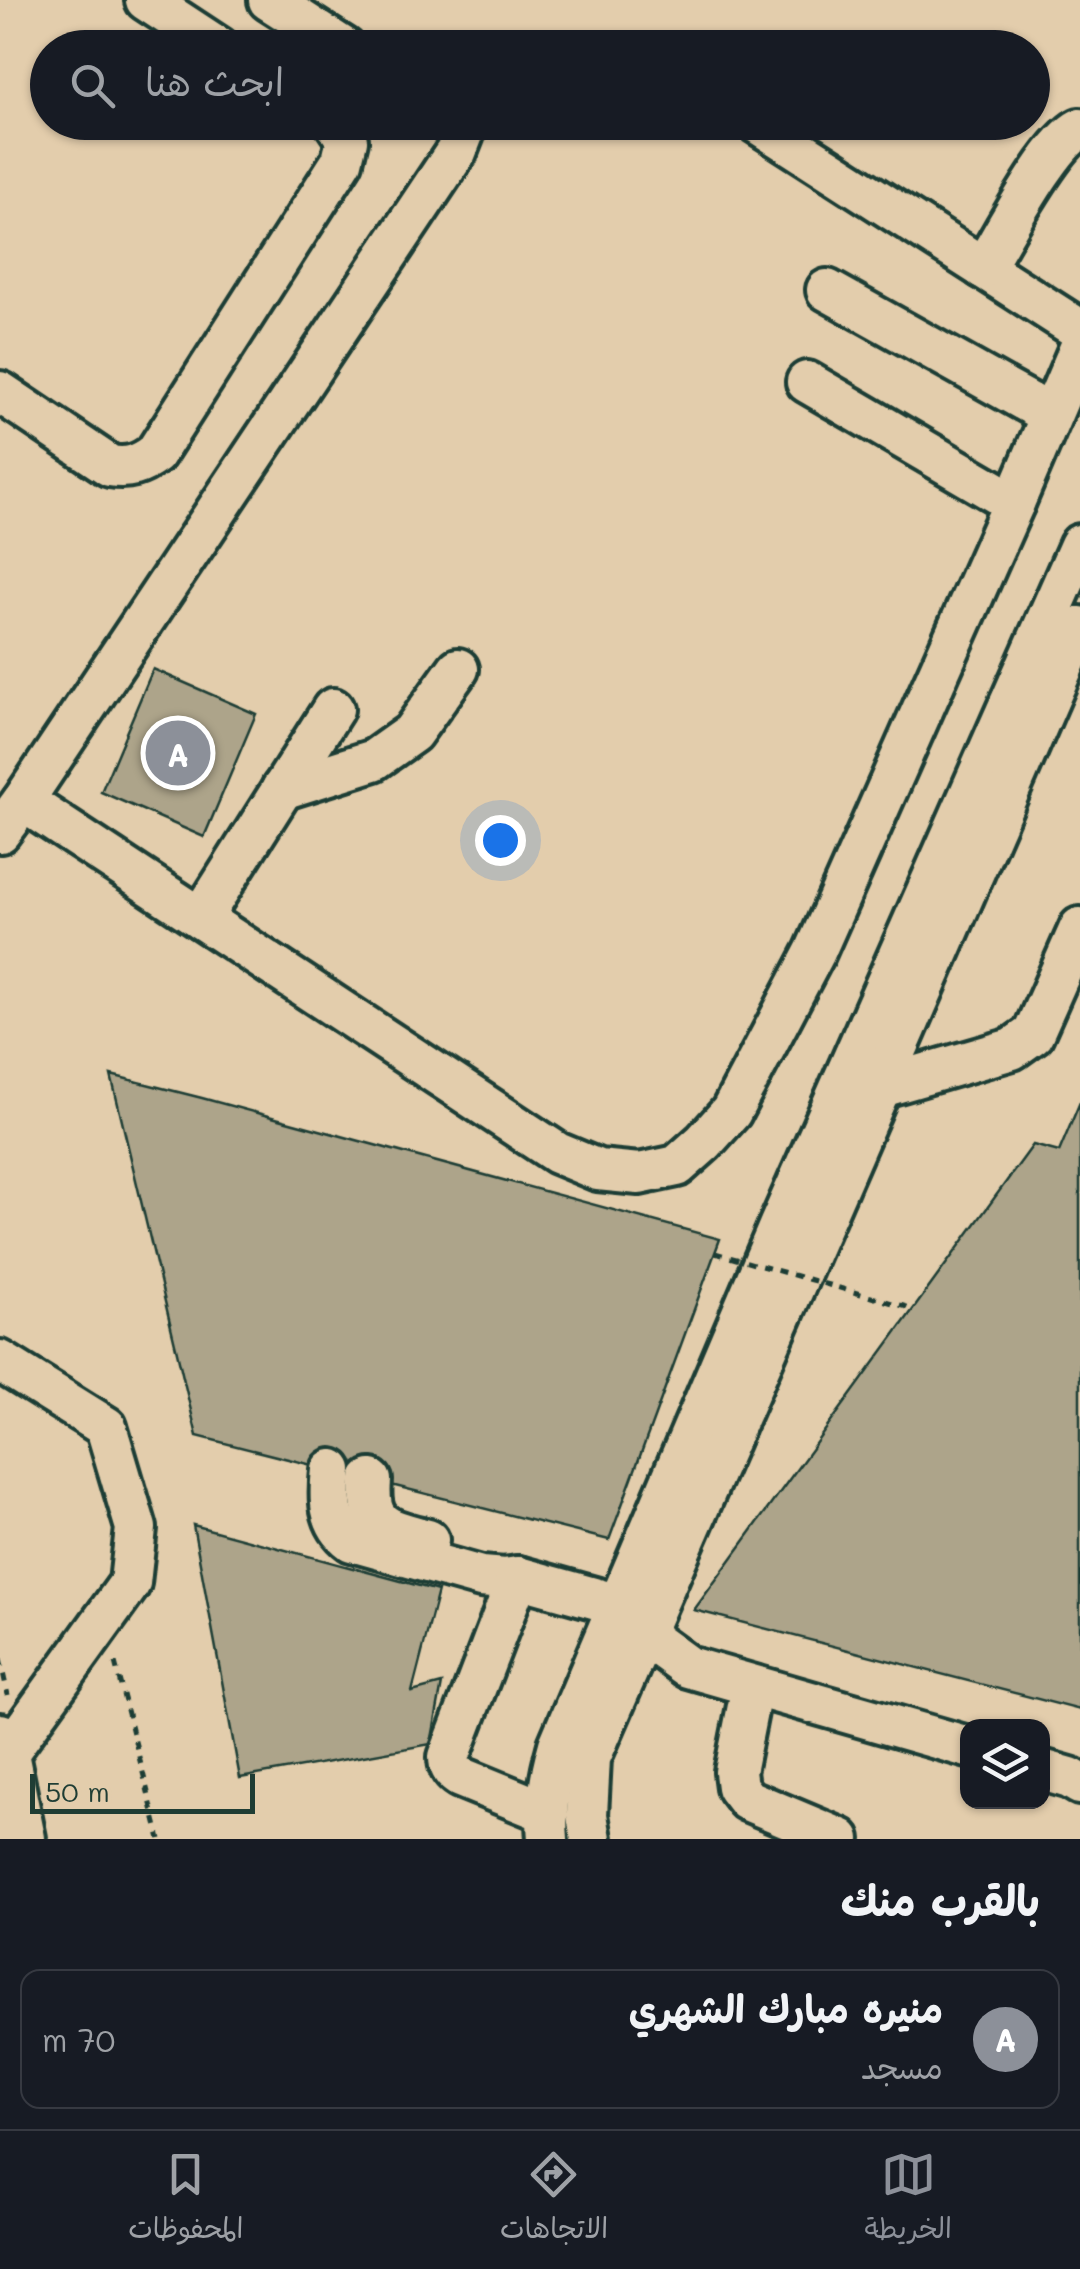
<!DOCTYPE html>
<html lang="ar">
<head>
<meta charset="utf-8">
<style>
	:root { --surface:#171b24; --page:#242831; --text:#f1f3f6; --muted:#9ea1a6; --line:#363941; --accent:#8c9099 }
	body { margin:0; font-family:Mali,"Playpen Sans Arabic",sans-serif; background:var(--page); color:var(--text); direction:rtl }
	.controls { position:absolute; right:30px; bottom:30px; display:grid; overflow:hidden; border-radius:20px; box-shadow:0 2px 8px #0004 }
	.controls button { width:90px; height:90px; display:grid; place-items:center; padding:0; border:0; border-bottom:2px solid var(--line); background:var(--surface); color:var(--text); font:50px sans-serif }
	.scale { position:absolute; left:30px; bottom:25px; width:225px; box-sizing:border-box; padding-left:10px; border:5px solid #1f3d34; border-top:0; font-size:28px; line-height:35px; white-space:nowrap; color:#1f3d34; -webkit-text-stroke:8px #e3cdac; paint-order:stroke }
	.you { position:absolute; left:500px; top:840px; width:35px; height:35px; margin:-25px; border:8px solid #fff; border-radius:50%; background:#1a73e8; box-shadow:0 0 0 15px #1a73e833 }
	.badge { display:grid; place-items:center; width:65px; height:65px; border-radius:50%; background:var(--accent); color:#fff; font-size:32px; font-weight:700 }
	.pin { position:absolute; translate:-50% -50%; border:5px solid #fff; box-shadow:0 2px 10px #0006 }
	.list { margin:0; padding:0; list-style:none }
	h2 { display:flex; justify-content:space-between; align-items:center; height:130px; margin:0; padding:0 40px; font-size:42px }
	h2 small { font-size:32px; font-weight:400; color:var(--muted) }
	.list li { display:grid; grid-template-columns:65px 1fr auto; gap:30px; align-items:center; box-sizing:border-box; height:140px; margin:0 20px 20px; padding:0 20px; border:2px solid var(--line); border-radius:20px }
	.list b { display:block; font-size:38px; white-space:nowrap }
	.list p { margin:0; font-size:32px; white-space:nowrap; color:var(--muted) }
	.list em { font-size:32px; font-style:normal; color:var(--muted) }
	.icon { flex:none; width:55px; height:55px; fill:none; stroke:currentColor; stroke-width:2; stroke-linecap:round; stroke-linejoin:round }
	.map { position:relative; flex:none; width:1080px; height:1839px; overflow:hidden; direction:ltr }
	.search { position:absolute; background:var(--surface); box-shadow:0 2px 8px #0004; left:30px; right:30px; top:30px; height:110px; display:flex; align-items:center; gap:25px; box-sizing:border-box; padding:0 35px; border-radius:55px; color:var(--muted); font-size:38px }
	.sheet { height:290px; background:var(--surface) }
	nav { display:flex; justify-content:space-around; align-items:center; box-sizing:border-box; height:140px; border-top:2px solid var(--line); background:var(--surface); font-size:28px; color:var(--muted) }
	nav a { display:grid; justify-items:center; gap:5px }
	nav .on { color:var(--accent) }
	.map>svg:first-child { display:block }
</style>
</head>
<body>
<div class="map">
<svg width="1080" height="1839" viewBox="0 0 1080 1839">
	<rect width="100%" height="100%" fill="#e3cdac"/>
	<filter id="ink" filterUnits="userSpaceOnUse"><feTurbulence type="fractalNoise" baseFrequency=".01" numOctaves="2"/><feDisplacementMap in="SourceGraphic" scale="20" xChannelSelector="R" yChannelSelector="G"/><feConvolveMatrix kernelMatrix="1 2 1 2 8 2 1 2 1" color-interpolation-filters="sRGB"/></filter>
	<g filter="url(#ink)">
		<!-- building -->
		<g fill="#ada48a" stroke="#1f3d34" stroke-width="2.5">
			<polygon points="153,669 256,714 204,837 101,792"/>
			<polygon points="111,1075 202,1098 720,1239 609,1540 197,1436"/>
			<polygon points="1080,1102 1080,1710 694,1610 1033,1145 1059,1152"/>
			<polygon points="193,1525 438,1591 412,1692 442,1684 431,1744 240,1778"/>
		</g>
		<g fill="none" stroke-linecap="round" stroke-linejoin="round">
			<!-- minor casing -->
			<g stroke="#1f3d34" stroke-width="48">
				<g id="minor">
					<polyline points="146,0 219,48"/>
					<polyline points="269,0 344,48"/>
					<polyline points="756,122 1080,330"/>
					<path d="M983 268C1003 236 1050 144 1080 129"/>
					<polyline points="827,290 1051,415"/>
					<polyline points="807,382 1014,503"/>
					<path d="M0 392 110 466C129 469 140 465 155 454L342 161 347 140 335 122"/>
					<polyline points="282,789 374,760 412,733 458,669"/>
					<polyline points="23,801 557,1153 598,1170 639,1174 677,1166 704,1142 731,1112 815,952 1014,503 1080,348"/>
					<polyline points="0,832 23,801 456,152 463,134 457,122"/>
					<polyline points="201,918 333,709"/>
					<polyline points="881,1087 1012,1049 1033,1034 1080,928"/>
					<polyline points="0,1361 106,1427 136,1528 130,1583 4,1758"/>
					<path d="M332 1470C329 1498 328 1523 352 1541L481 1577 504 1579 518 1577 619 1605"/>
					<path d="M371 1480C367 1528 387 1529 428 1540"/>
					<path d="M518 1577 449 1757C449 1767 452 1772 460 1777L546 1812"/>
					<polyline points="644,1635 688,1667 968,1747"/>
					<polyline points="752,1686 735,1772 737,1787 747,1800 840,1839"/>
					<polyline points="1042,1770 1070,1778 1080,1784"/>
					<path d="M548 1839C545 1806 550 1777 559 1745L780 1224 1080 545"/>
					<polyline points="591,1839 587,1815 590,1758 1080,627"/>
				</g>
			</g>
			<!-- major casing -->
			<g stroke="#1f3d34" stroke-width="58">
				<polyline id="major" points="0,1739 20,1839"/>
			</g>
			<!-- path -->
			<g stroke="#1f3d34" stroke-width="5" stroke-dasharray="8 8" stroke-linecap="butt">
				<polyline points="0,1659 8,1695"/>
				<polyline points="115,1663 160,1839"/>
			</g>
			<!-- minor -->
			<use href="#minor" stroke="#e3cdac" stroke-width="40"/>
			<!-- major -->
			<use href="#major" stroke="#e3cdac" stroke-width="50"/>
			<!-- path-bridge -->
			<polyline stroke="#1f3d34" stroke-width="5" stroke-dasharray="8 8" stroke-linecap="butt" points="715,1253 914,1309"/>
		</g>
	</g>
</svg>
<div class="controls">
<button><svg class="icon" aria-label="layers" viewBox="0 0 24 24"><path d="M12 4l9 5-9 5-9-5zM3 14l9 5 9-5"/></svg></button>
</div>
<div class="scale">50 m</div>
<div class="you"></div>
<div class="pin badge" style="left:178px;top:753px">A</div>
<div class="search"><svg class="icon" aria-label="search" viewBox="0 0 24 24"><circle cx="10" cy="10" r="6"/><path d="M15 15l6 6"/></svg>ابحث هنا</div>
</div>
<section class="sheet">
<h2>بالقرب منك<small></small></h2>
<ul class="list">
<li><span class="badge">A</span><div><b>منيره مبارك الشهري</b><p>مسجد</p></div><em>70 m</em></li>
</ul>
</section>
<nav>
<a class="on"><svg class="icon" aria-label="map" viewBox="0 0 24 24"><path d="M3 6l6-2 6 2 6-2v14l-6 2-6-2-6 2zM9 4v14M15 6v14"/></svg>الخريطة</a>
<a><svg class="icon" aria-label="directions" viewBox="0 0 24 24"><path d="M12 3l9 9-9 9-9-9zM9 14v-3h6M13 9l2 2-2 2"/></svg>الاتجاهات</a>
<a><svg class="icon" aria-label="saved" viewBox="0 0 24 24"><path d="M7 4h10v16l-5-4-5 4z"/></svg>المحفوظات</a>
</nav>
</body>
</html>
